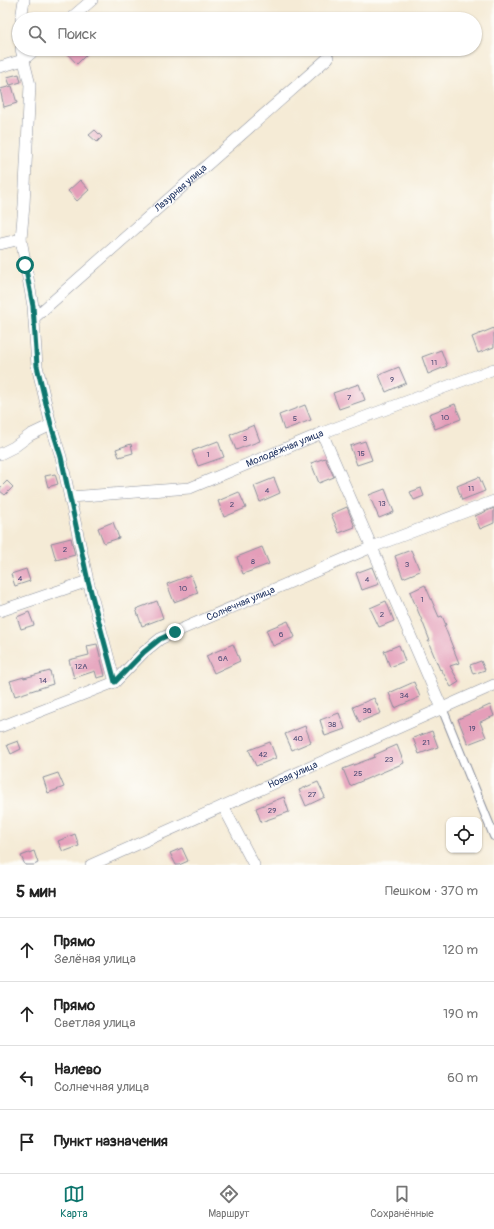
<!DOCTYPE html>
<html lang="ru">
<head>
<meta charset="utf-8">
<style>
	:root { --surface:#fff; --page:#f2f2f2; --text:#222; --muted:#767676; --line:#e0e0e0; --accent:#0f766e }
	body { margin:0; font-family:Pangolin,sans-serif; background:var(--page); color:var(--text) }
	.controls { position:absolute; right:12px; bottom:12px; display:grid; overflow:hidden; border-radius:8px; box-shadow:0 1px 3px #0004 }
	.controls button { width:36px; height:36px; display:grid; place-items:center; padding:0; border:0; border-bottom:1px solid var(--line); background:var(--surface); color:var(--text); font:20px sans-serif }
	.stop { position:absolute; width:12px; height:12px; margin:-9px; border:3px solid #0f766e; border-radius:50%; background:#fff }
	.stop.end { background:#0f766e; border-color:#fff; box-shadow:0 1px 4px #0008 }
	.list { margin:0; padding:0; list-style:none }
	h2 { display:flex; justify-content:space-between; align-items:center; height:52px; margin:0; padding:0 16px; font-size:17px }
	h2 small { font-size:13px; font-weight:400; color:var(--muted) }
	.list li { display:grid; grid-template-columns:26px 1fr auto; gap:12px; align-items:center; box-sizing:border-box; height:64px; padding:0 16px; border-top:1px solid var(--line) }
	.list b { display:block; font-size:15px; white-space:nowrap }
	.list p { margin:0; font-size:13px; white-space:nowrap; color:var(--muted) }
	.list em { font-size:13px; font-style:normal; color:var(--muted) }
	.icon { flex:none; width:22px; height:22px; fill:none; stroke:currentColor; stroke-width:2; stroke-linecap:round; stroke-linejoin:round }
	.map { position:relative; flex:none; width:494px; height:865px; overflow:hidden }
	.search { position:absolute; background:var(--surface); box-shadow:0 1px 3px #0004; left:12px; right:12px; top:12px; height:44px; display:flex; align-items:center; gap:10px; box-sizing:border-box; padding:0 14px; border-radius:22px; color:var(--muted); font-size:15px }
	.sheet { height:308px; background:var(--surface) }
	nav { display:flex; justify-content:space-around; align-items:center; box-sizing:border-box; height:56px; border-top:1px solid var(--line); background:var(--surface); font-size:11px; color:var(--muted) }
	nav a { display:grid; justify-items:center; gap:2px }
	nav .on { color:var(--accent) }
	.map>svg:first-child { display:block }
</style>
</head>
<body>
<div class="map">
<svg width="494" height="865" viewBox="0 0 494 865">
	<rect width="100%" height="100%" fill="#fdfcf7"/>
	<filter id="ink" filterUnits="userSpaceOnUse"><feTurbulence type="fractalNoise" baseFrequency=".025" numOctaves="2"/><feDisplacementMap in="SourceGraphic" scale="8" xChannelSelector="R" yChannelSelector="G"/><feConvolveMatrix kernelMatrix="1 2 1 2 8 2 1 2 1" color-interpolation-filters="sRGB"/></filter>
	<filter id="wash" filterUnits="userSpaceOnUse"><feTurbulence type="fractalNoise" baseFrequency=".012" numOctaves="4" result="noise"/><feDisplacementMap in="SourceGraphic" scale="16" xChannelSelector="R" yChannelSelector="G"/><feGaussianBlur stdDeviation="0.9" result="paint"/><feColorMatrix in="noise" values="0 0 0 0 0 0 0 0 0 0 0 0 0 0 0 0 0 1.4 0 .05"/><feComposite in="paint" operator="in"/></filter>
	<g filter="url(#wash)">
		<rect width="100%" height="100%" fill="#f5ebd6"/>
		<g id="blocks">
			<!-- building -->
			<g fill="#e49eb9">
				<polygon points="63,49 85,49 88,53 77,64"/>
				<polygon points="19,74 21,82 10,85 7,77"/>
				<polygon points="12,86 17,103 4,107 0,89"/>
				<polygon points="95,130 102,137 97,142 89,135"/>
				<polygon points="80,180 89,190 77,201 68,191"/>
				<polygon points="494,328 494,347 478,353 472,337"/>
				<polygon points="441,350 447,366 428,374 422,357"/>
				<polygon points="399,367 406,383 386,392 379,375"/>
				<polygon points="359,384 365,400 339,409 333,393"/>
				<polygon points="455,404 461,419 435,429 429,414"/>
				<polygon points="305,405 311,420 284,430 279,415"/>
				<polygon points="254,425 260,441 236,450 230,435"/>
				<polygon points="218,441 224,457 198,466 192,451"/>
				<polygon points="365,441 372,460 357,465 350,446"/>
				<polygon points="131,444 133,453 119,457 116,449"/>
				<polygon points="325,458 334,477 319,483 311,463"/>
				<polygon points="55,474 58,484 48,487 45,476"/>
				<polygon points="479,477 485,491 462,500 457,486"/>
				<polygon points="274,478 280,493 260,502 254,486"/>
				<polygon points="7,481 13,487 5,495 0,491 0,488"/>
				<polygon points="421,488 424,496 414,500 410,492"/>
				<polygon points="385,489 394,512 379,518 369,495"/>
				<polygon points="239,492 246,508 224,517 218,501"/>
				<polygon points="347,507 355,527 339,533 331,514"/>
				<polygon points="494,508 494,523 480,529 475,516"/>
				<polygon points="113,522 119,538 104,543 98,528"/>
				<polygon points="71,538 75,555 56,560 51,543"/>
				<polygon points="262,547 269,564 243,574 237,557"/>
				<polygon points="411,550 420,571 403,578 395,556"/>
				<polygon points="372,567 379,584 362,590 356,573"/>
				<polygon points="26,569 30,581 15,586 11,574"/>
				<polygon points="191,575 198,593 174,602 167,584"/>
				<polygon points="425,585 439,617 442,616 446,625 444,625 459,663 450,666 459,682 451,687 441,669 440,670 428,641 430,641 423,623 410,592"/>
				<polygon points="157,601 163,618 142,626 136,609"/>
				<polygon points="386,601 394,621 379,627 370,608"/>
				<polygon points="29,612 34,625 21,629 17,617"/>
				<polygon points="288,621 295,637 273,646 266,630"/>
				<polygon points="97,644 105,676 97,678 95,671 74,678 69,660 89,655 87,646"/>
				<polygon points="233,644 240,661 214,673 206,656"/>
				<polygon points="399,645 405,661 390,667 384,651"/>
				<polygon points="481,661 485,670 473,674 470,665"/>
				<polygon points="50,671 53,684 15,696 10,681 24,677 24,678"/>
				<polygon points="414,682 420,697 395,708 389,693"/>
				<polygon points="374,698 381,713 359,722 353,707"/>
				<polygon points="490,705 494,716 480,722 486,737 468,744 458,719"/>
				<polygon points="339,713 345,729 325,736 320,720"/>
				<polygon points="305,726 311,742 292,750 285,734"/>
				<polygon points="432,731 438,747 419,754 413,738"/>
				<polygon points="18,741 21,749 11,754 7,745"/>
				<polygon points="270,742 276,758 256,766 249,750"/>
				<polygon points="397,745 404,763 350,786 343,769 375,757 374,755"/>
				<polygon points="58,773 64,787 48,793 43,778"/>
				<polygon points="318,782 325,797 306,806 299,790"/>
				<polygon points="284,797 289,812 261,822 256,808"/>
				<polygon points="75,834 79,846 63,852 58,841"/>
				<polygon points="182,848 188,861 179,865 176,865 170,853"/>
				<polygon points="34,851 38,863 34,865 25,865 21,856"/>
			</g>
		</g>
	</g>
	<g filter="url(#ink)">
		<use href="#blocks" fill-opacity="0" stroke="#888d9a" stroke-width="1"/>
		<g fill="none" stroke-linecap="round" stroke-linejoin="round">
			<!-- pedestrian casing -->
			<g stroke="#888d9a" stroke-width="10">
				<polyline id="pedestrian" points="442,708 494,836"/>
			</g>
			<!-- minor casing -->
			<g stroke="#888d9a" stroke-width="12">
				<g id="minor">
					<polyline points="21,19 24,0"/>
					<polyline points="70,19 92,0"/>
					<polyline points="19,27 18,32 19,38"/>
					<polyline points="21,49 30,85 24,205 21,239"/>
					<polyline points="0,67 23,60 36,49"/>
					<polyline points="0,244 21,239 33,306 37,366 51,425 61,457 88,581 115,682"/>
					<path id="s1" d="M34 318 328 58"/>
					<polyline points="322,433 442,708"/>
					<polyline points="0,454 14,447 30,435 51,425"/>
					<path id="s2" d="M70 497 190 488 322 433 494 369"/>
					<polyline points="0,611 88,581"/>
					<path id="s3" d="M0 727 115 682 144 652 160 639 175 632 372 547 494 501"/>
					<polyline points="223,806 254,865"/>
					<path id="s4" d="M91 865 494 685"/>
				</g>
			</g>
			<!-- pedestrian -->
			<use href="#pedestrian" stroke="#fff" stroke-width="8"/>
			<!-- minor -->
			<use href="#minor" stroke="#fff" stroke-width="11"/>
		</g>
	</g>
	<g fill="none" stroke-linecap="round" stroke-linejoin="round" filter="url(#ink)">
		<!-- route -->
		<polyline stroke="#0f766e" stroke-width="5" points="25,265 33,306 37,366 51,425 61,457 88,581 115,682 144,652 160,639 175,632"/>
	</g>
	<g text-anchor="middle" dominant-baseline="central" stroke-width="3" stroke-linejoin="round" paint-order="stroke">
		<!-- number labels -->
		<g font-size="8" fill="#4d4b75">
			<text x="434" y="362">11</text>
			<text x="392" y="379">9</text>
			<text x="349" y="397">7</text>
			<text x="445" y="417">10</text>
			<text x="295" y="418">5</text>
			<text x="245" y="438">3</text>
			<text x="361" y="453">15</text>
			<text x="208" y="454">1</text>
			<text x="471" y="488">11</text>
			<text x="267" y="490">4</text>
			<text x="382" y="503">13</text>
			<text x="232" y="504">2</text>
			<text x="65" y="549">2</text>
			<text x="253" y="561">8</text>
			<text x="407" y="564">3</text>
			<text x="20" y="578">4</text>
			<text x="367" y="579">4</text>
			<text x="183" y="588">10</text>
			<text x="422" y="599">1</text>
			<text x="382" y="614">2</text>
			<text x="281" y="634">6</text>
			<text x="223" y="658">6А</text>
			<text x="81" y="666">12А</text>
			<text x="43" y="680">14</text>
			<text x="404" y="695">34</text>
			<text x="367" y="710">36</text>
			<text x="332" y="724">38</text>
			<text x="472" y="728">19</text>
			<text x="298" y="738">40</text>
			<text x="426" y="742">21</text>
			<text x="263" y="754">42</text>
			<text x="389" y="759">23</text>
			<text x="358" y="773">25</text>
			<text x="312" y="794">27</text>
			<text x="272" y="810">29</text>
		</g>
		<!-- street labels -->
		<g font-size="10" fill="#1b2f5e" stroke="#fdfcf7">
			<text stroke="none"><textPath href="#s1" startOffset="196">Лазурная улица</textPath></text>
			<text stroke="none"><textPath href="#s2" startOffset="223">Молодёжная улица</textPath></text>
			<text stroke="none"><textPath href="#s3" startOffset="274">Солнечная улица</textPath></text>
			<text stroke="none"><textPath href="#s4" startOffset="221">Новая улица</textPath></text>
		</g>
	</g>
</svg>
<div class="controls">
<button><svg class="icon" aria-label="locate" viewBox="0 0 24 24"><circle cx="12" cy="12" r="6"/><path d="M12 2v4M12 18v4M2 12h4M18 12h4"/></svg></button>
</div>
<div class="stop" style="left:25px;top:265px"></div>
<div class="stop end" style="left:175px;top:632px"></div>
<div class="search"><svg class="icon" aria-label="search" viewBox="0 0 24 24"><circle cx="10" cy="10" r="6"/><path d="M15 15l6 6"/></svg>Поиск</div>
</div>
<section class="sheet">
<h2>5 мин<small>Пешком · 370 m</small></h2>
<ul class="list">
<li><svg class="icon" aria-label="ahead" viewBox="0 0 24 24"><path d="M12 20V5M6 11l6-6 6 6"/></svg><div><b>Прямо</b><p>Зелёная улица</p></div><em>120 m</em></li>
<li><svg class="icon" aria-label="ahead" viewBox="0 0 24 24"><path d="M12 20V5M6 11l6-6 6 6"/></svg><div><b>Прямо</b><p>Светлая улица</p></div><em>190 m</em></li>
<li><svg class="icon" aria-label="left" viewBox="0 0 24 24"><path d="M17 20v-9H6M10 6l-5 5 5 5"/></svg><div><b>Налево</b><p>Солнечная улица</p></div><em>60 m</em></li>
<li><svg class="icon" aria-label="arrive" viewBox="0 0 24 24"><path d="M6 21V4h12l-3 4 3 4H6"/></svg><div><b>Пункт назначения</b></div></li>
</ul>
</section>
<nav>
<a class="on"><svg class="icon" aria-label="map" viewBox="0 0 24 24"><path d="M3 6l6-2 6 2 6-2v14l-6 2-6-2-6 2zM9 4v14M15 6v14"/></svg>Карта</a>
<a><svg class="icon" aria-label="directions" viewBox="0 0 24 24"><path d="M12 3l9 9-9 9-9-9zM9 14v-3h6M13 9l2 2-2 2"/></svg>Маршрут</a>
<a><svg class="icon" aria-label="saved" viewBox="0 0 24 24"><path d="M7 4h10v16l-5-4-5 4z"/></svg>Сохранённые</a>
</nav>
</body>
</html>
